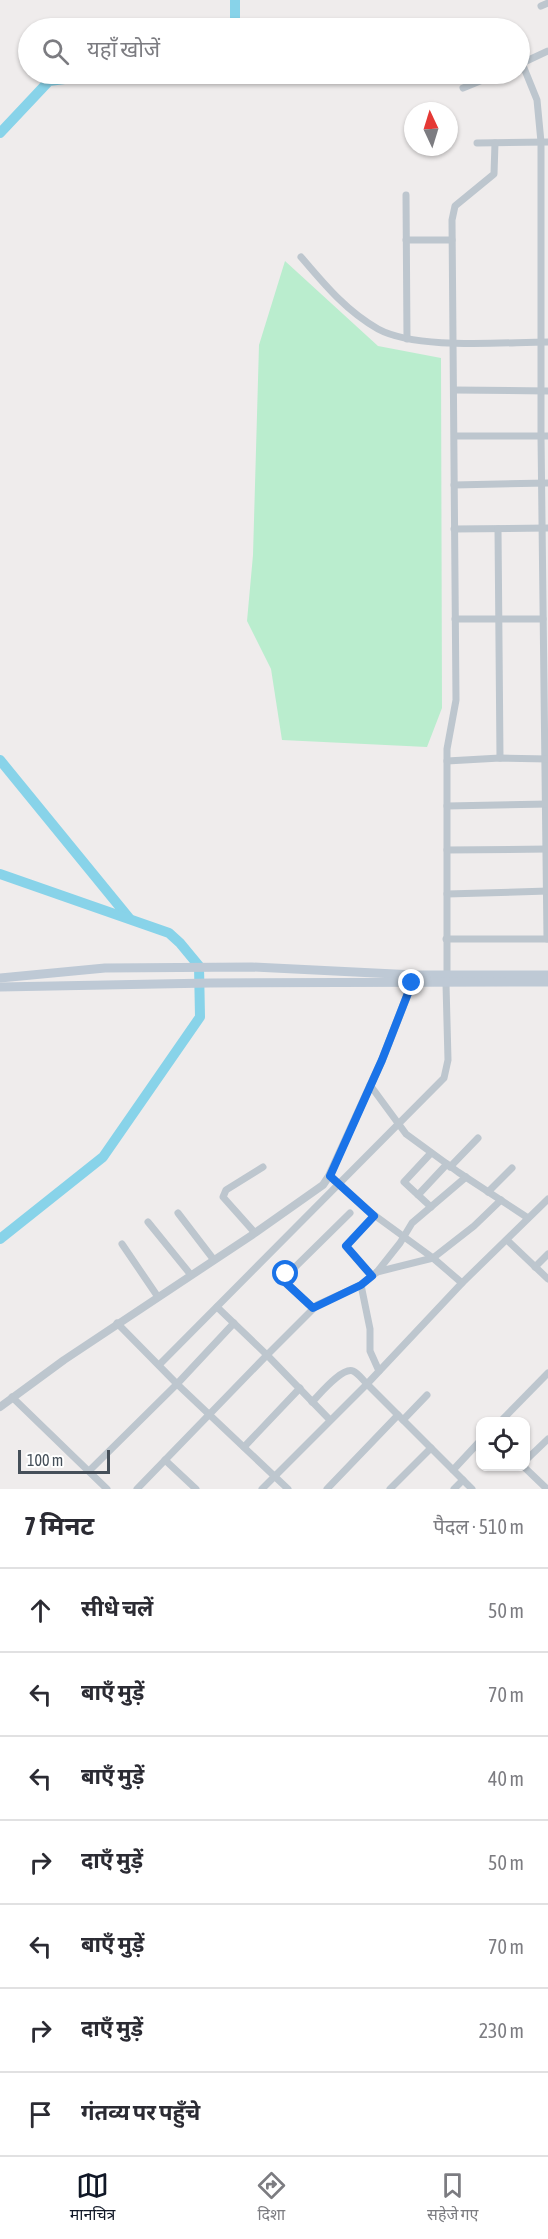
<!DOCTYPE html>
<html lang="hi">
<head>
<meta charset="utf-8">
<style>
	:root { --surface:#fff; --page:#f7f7f7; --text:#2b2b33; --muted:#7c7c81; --line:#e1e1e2; --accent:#111827 }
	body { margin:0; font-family:"Asap Condensed","Noto Sans Devanagari",sans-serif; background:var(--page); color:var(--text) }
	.controls { position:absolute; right:18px; bottom:18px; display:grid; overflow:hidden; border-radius:12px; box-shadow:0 2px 4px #0004 }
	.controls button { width:54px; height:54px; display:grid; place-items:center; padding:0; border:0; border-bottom:2px solid var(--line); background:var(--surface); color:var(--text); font:30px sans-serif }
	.compass { position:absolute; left:404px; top:102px; width:54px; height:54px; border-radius:50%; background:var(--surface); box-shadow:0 2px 4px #0004; rotate:356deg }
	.scale { position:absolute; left:18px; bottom:15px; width:92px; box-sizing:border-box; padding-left:6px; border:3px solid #454f59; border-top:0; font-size:16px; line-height:21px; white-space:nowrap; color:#454f59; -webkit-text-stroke:4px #fff; paint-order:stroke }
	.stop { position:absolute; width:18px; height:18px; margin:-14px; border:4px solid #1a73e8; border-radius:50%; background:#fff }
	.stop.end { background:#1a73e8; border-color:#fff; box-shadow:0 2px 6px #0008 }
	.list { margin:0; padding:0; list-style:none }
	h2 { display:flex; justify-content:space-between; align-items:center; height:78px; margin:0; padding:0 24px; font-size:26px }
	h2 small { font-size:20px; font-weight:400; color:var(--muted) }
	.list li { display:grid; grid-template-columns:39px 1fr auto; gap:18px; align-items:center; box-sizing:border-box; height:84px; padding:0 24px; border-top:2px solid var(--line) }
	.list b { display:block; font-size:22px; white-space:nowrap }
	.list em { font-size:20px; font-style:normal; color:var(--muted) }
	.icon { flex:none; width:33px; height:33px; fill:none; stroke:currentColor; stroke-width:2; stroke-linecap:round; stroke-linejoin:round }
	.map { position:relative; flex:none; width:548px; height:1489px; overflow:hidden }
	.search { position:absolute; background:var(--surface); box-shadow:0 2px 4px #0004; left:18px; right:18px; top:18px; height:66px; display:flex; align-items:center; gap:15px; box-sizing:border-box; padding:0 21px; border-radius:33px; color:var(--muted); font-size:22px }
	.sheet { height:666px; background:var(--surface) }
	nav { display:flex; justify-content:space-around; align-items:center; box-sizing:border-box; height:84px; border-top:2px solid var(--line); background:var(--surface); font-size:16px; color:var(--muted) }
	nav a { display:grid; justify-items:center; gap:3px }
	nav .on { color:var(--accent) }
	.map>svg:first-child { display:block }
</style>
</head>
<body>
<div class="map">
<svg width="548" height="1489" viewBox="0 0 548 1489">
	<rect width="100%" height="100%" fill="#efecec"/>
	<!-- green -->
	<polygon fill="#baedce" points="285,261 378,346 441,358 442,708 427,747 282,740 271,669 247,621 253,555 259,345"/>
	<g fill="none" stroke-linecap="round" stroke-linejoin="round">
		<!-- river -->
		<g stroke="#88d3e9" stroke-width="10">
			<polyline points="235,0 235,28"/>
			<polyline points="0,133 49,81 103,74"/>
			<polyline points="0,760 129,918"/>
			<polyline points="0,874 169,933 180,943 199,966 200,1017 103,1157 0,1239"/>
		</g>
		<!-- minor -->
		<g stroke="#bdc6ce" stroke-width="7">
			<polyline points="541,6 548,3"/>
			<polyline points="522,63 537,100 541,142 541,436 547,939"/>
			<polyline points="520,64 548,51"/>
			<polyline points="463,88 497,74"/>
			<polyline points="477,143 548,142"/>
			<polyline points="406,195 407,339"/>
			<polyline points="406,240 452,240"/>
			<path d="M301 257C324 284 346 311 378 329 417 350 502 342 548 342"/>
			<polyline points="454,390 548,391"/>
			<polyline points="455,436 548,436"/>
			<polyline points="454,485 547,483"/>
			<polyline points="454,529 548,528"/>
			<polyline points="498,529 500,758"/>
			<polyline points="455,619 543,619"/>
			<polyline points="447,761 500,758 548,759"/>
			<polyline points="447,806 548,804"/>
			<polyline points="447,850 548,849"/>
			<polyline points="447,894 548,891"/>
			<polyline points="446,939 548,939"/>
			<polyline points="447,975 447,749 456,700 452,220 455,206 494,174 495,143"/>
			<polyline points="370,1085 406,1134 458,1172 528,1218"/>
			<polyline points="431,1153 404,1182 431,1207"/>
			<polyline points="450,1167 478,1138"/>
			<polyline points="329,1176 370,1212 433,1258 462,1283"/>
			<polyline points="488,1192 512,1168"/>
			<polyline points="418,1195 447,1164"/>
			<polyline points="178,1213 214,1260"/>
			<polyline points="148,1222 191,1275"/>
			<polyline points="255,1233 223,1197 226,1190 263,1167"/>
			<polyline points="507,1240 548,1279"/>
			<polyline points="122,1244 158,1297"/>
			<polyline points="535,1267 548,1254"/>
			<polyline points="377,1272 433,1258 474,1226 501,1200"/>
			<polyline points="372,1276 346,1247 374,1216"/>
			<polyline points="361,1285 370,1329 370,1351 379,1371"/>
			<polyline points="217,1307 267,1355 317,1305 361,1285 377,1272 400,1243 412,1223 466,1177"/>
			<polyline points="313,1308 287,1283 285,1277 350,1213"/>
			<polyline points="117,1323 177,1384 288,1489"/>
			<polyline points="159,1365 444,1078 448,1060 446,984"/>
			<polyline points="12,1397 107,1489"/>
			<path d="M312 1402C320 1394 342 1367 353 1371 358 1373 363 1380 367 1384L462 1283 548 1199"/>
			<polyline points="403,1420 427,1395"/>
			<polyline points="500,1422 548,1373"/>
			<polyline points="244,1447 300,1388"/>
			<polyline points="165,1460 196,1489"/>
			<polyline points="526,1460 548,1439"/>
			<polyline points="523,1466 547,1489"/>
			<polyline points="453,1470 480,1441"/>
			<polyline points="89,1471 177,1384 234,1323"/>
			<polyline points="137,1489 267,1355 330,1420"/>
			<polyline points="262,1489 367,1384 463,1480"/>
			<polyline points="327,1489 398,1415"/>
			<polyline points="390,1489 431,1448"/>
			<polyline points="454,1489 463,1480 472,1489"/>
		</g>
		<!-- tertiary -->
		<polyline stroke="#bdc6ce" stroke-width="8" points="0,1407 64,1360 255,1233 323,1185 329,1176 382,1060 414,978"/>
		<!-- secondary -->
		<g stroke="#bec9d5" stroke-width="9">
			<polyline points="0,978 105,968 252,967 415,975 548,975"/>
			<polyline points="0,987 210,983 548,982"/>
		</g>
	</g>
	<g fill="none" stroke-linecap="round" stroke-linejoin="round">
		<!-- route -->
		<polyline stroke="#1a73e8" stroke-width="8" points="286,1274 285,1280 286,1283 313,1308 361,1285 372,1276 346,1246 374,1216 330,1176 382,1060 412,983"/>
	</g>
</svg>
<div class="controls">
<button><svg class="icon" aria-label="locate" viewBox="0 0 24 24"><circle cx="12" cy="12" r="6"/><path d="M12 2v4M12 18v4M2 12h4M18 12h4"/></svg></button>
</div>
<svg class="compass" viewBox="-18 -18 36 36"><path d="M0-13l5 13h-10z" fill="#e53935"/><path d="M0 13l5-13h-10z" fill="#7c7c81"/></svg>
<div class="scale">100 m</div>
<div class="stop" style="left:286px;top:1274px"></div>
<div class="stop end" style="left:412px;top:983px"></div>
<div class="search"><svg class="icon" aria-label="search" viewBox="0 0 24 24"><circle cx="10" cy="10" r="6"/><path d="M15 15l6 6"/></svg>यहाँ खोजें</div>
</div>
<section class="sheet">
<h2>7 मिनट<small>पैदल · 510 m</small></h2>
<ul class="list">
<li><svg class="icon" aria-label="ahead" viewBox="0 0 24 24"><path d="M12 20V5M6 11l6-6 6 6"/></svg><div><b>सीधे चलें</b></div><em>50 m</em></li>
<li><svg class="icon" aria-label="left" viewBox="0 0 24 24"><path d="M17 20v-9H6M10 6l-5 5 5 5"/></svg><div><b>बाएँ मुड़ें</b></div><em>70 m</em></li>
<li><svg class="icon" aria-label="left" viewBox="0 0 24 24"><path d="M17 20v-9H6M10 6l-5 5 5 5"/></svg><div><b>बाएँ मुड़ें</b></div><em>40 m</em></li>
<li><svg class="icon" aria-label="right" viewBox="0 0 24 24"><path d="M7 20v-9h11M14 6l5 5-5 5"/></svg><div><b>दाएँ मुड़ें</b></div><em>50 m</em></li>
<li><svg class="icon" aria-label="left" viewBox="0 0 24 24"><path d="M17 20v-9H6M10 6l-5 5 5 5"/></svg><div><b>बाएँ मुड़ें</b></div><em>70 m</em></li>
<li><svg class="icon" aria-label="right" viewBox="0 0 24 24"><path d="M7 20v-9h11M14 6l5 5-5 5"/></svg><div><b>दाएँ मुड़ें</b></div><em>230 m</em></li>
<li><svg class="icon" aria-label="arrive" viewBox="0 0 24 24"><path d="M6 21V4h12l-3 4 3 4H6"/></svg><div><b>गंतव्य पर पहुँचे</b></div></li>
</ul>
</section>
<nav>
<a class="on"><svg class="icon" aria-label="map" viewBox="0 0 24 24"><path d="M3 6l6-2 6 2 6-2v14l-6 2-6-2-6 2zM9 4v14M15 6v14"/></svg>मानचित्र</a>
<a><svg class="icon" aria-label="directions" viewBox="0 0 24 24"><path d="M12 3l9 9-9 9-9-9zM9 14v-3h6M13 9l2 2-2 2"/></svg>दिशा</a>
<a><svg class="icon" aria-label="saved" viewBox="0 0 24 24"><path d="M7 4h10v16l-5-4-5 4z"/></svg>सहेजे गए</a>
</nav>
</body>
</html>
